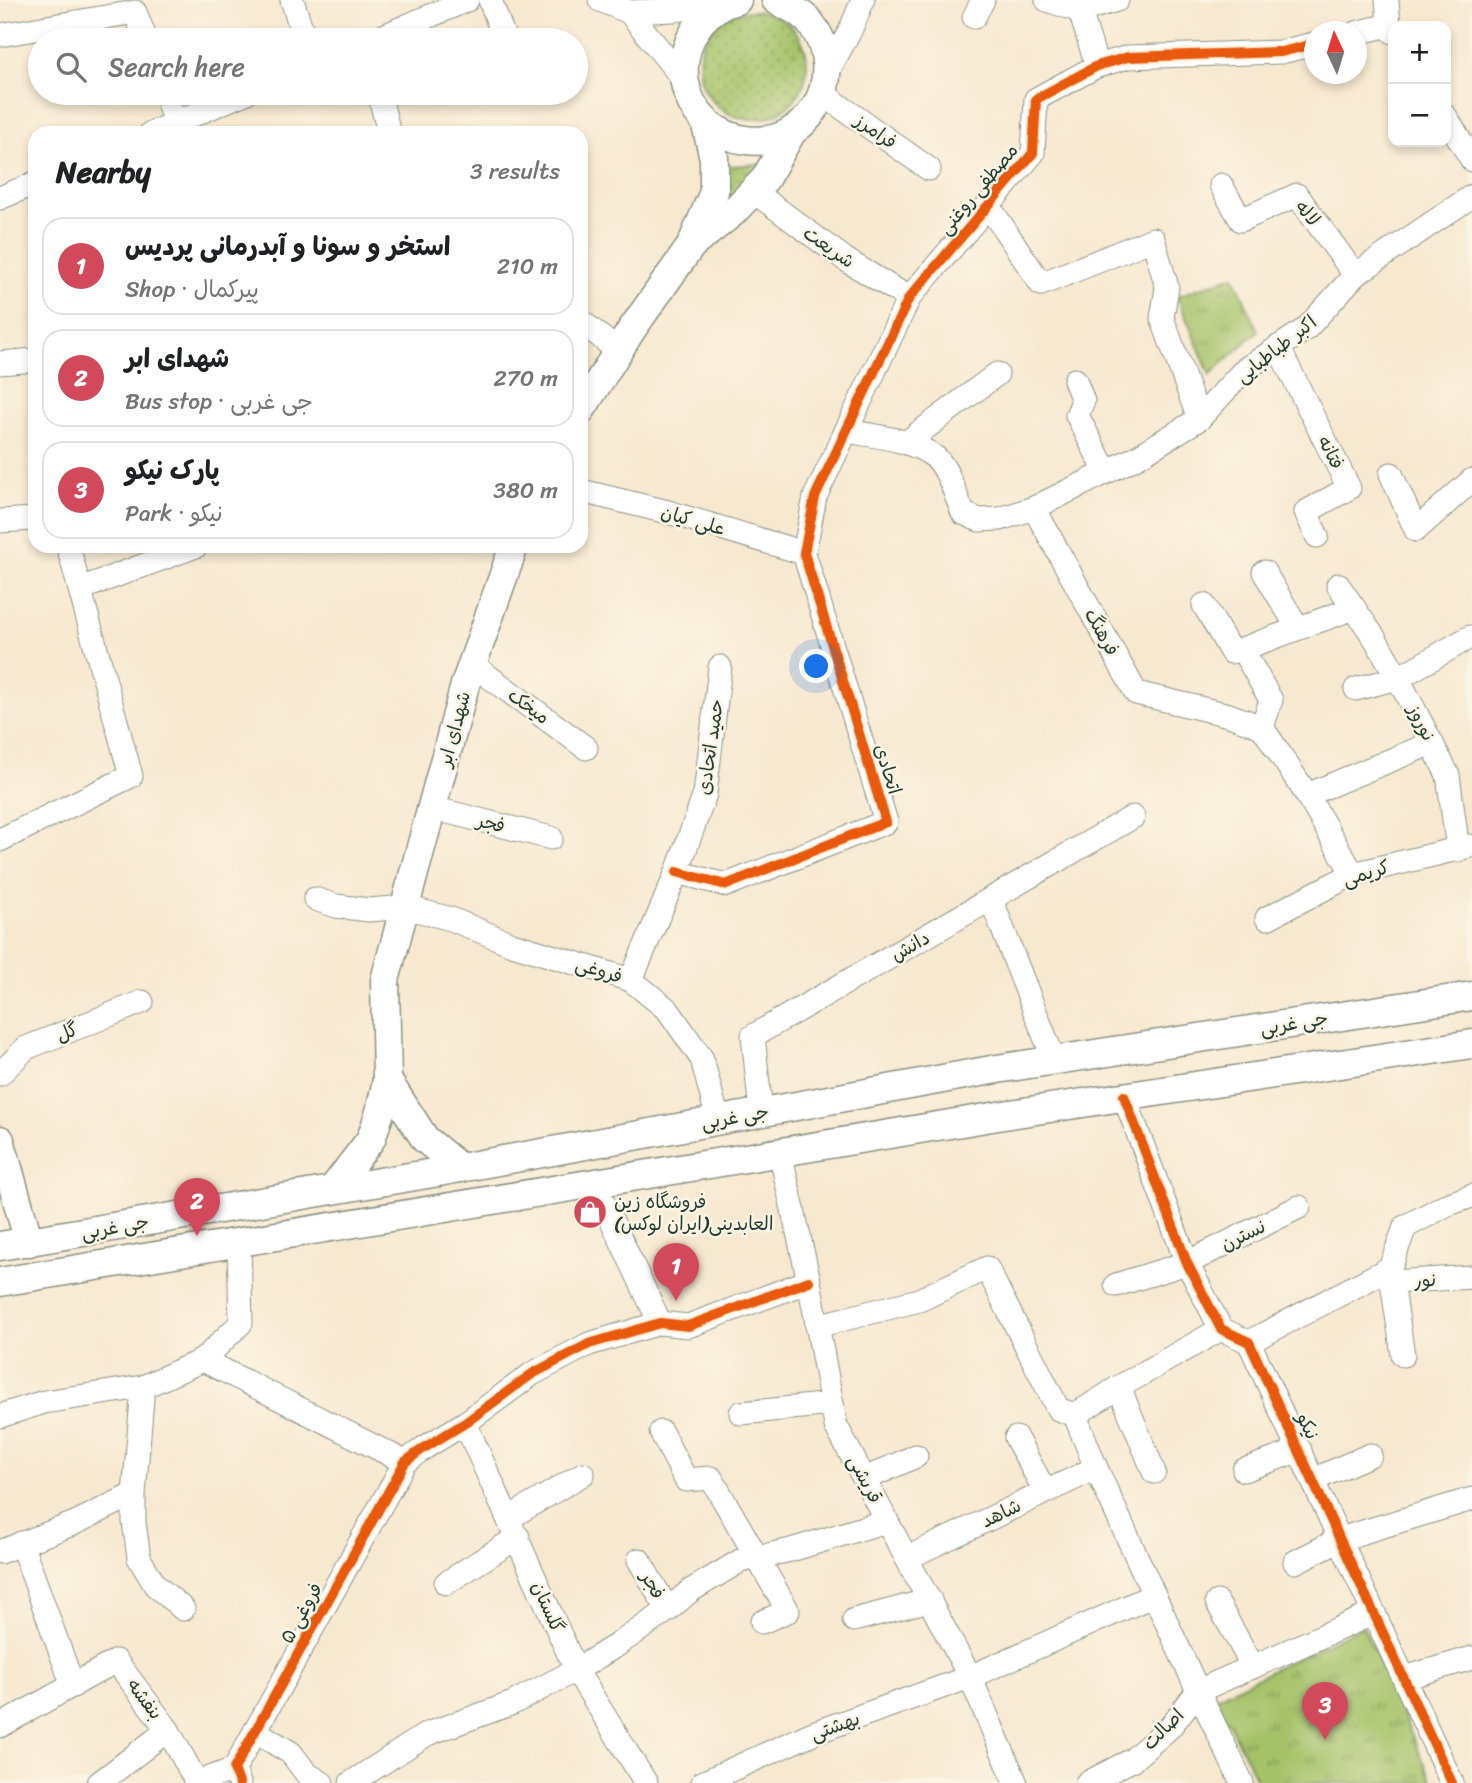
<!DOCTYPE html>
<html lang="en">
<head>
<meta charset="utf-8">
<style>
	:root { --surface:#fff; --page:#f2f2f2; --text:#202124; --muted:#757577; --line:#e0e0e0; --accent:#d1495b }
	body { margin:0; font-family:Sriracha,"Playpen Sans Arabic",sans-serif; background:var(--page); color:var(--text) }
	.controls { position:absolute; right:21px; top:21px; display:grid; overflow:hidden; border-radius:14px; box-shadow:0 4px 10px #0003 }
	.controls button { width:63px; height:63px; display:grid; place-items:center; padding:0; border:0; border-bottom:2px solid var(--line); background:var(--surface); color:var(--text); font:35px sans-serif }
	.compass { position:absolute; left:1304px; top:21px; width:63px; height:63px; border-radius:50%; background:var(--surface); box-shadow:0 4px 10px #0003; rotate:356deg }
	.you { position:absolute; left:817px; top:667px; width:24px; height:24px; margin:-18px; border:5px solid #fff; border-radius:50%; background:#1a73e8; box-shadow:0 0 0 10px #1a73e833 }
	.badge { display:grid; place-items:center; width:46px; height:46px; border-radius:50%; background:var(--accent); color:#fff; font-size:23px; font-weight:700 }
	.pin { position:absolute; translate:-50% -58px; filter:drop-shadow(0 2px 4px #0008) }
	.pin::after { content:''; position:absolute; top:37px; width:24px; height:21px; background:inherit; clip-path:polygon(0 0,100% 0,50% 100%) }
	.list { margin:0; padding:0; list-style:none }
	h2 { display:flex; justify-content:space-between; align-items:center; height:91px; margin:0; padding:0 28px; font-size:30px }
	h2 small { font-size:23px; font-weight:400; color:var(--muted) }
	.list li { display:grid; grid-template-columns:46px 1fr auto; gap:21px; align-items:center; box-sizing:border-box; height:98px; margin:0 14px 14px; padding:0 14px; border:2px solid var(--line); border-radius:21px }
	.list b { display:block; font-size:26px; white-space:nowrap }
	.list p { margin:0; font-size:23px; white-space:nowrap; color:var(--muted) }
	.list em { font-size:23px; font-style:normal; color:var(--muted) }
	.icon { flex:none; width:38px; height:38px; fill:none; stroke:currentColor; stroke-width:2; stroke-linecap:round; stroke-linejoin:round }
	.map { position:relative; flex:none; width:1472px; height:1783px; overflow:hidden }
	.search { position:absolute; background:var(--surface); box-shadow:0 4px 10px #0003; left:28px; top:28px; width:560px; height:77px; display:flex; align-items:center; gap:18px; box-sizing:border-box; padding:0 24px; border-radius:38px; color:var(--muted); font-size:26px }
	.panel { position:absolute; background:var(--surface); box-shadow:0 4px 10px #0003; left:28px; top:126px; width:560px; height:427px; border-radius:21px }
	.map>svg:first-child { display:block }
</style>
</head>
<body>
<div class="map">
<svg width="1472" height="1783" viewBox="0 0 1472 1783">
	<defs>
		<pattern id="grass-dots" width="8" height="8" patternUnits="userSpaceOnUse" patternTransform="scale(1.75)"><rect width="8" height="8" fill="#a6c269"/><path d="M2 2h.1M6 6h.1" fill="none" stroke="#879f57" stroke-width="1.8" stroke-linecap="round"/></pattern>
		<pattern id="park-tufts" width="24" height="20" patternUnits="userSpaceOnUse" patternTransform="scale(1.75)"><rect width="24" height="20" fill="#a6c269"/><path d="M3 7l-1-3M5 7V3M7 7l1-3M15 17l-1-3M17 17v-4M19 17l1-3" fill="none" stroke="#879f57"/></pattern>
	</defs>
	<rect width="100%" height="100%" fill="#fcf5e5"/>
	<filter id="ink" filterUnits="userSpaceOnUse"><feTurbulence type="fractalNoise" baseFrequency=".0143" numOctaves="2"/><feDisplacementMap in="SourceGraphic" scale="14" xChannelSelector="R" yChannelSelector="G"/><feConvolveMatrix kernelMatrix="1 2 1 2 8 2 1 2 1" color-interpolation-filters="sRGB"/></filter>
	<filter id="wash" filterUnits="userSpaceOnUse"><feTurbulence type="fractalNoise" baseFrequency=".00686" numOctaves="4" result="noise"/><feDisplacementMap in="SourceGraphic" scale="28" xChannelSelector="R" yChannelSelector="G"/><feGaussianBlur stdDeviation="1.57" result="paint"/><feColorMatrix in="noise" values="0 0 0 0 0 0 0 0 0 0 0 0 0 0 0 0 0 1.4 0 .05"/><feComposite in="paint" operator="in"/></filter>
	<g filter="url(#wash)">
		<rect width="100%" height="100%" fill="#f7e8d0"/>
		<!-- grass -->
		<g fill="url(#grass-dots)" stroke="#62804e" stroke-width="2">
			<circle cx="753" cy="65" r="54"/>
			<polygon points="720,162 732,166 762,164 715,221"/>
		</g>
		<!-- park -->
		<g fill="url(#park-tufts)" stroke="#62804e" stroke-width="2">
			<polygon points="1234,276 1258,331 1210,375 1177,296"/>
			<polygon points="1363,1626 1433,1783 1259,1783 1215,1698"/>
		</g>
	</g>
	<g filter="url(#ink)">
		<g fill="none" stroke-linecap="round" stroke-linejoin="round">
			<!-- minor casing -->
			<g stroke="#8b9282" stroke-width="25">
				<g id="minor">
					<polyline points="292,0 305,40"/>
					<polyline points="490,0 505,40"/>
					<polyline points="600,0 629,12 675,10 724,3"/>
					<polyline points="1047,0 1080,11 1117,0"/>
					<polyline points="1387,0 1389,25 1393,32"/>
					<polyline points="1080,11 1097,66"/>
					<polyline points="629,12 683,79"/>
					<polyline points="974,17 983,0"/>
					<polyline points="1356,33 1389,25"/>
					<polyline points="0,35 135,12 146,40"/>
					<polyline points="374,40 467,0"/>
					<polyline points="828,71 850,31 863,0"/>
					<polyline points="165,93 175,123"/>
					<polyline points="379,93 389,133"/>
					<polyline points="823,94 929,169"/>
					<polyline points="1446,117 1472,160"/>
					<polyline points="151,133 245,93"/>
					<polyline points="1221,185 1241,220 1297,195 1355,275"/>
					<polyline points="753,191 846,260 909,298"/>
					<polyline points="0,198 35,183"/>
					<polyline points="988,205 1041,284 1153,239 1167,287 1162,318 1199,419"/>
					<polyline points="581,321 618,351"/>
					<polyline points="1278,347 1349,488 1306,512 1317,536"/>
					<polyline points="0,363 35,360"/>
					<polyline points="1075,380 1083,401 1077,415 1106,472"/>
					<path d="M846 431C875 436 913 439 936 458 948 468 957 499 963 513L979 520 1000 519 1034 508 1136 693 1229 715 1262 727 1307 795 1353 874"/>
					<polyline points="907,442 997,374"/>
					<polyline points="1391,474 1416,530 1472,480"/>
					<polyline points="581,491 668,512 804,553"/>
					<polyline points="1034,508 1137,457 1199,419 1244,370 1306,329 1355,275 1472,196"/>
					<polyline points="0,521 35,519"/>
					<polyline points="1264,572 1298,628"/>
					<polyline points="1338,585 1374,637 1398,678 1448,775 1458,850"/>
					<polyline points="80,589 196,546"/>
					<polyline points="1204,605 1231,652"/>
					<polyline points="473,665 586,748"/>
					<polyline points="1356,689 1398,678 1470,637"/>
					<polyline points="1262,727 1271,700 1242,649 1354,608"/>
					<polyline points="1307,795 1432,743"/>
					<polyline points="432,808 551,838"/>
					<polyline points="0,840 131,776 68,546"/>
					<polyline points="677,872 726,885 886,822 804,553 815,497 909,298 1033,153 1036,99 1097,66 1128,57 1281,52 1314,44"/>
					<polyline points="315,899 336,906 369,910 405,907 451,919 512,944 631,980 668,1010 702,1059 718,1120"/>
					<polyline points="991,899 1054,1060"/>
					<polyline points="1267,918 1353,874 1470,846"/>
					<polyline points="631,980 677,872 705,794 720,667"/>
					<polyline points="0,1074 26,1048 142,1002"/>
					<polyline points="1124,1096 1187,1263 1221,1329 1249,1342 1452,1783"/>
					<polyline points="761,1112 753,1036 1133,817"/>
					<polyline points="780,1152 809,1281 836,1426 970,1677 1016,1783"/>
					<polyline points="594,1183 660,1323"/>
					<polyline points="1472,1196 1446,1205 1405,1227 1390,1268 1392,1282 1472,1277"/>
					<polyline points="239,1243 241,1323 203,1360 405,1462"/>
					<polyline points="1392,1282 1403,1355"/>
					<polyline points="1116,1285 1187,1263 1299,1207"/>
					<polyline points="817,1326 919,1300 987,1268 1058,1409 1075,1415 1096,1468 1198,1691 1242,1783"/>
					<polyline points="1249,1342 1390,1268"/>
					<polyline points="143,1387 134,1494 134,1522 139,1558 155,1585 183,1609"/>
					<polyline points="1119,1387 1154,1472"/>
					<polyline points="741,1413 832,1404"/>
					<polyline points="1075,1415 1119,1387 1221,1329"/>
					<polyline points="0,1416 44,1402 143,1387 203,1360"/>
					<polyline points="465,1423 576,1670 646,1783"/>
					<polyline points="661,1432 686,1480 711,1478 788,1611 762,1622"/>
					<polyline points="1016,1438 1045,1491"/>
					<polyline points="1244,1470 1300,1450"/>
					<polyline points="865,1479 916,1456"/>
					<polyline points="1313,1480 1370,1455"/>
					<polyline points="509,1518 583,1474"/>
					<polyline points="21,1543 73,1686"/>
					<polyline points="0,1552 75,1523 134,1494"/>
					<polyline points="907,1558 1096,1468"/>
					<polyline points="639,1560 668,1610"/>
					<polyline points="1295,1562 1340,1539 1472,1499"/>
					<polyline points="446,1583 518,1537"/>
					<polyline points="1217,1602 1253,1667"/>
					<polyline points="854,1620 930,1600"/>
					<polyline points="1404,1678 1472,1658"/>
					<polyline points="0,1726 116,1661 168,1730 197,1783 234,1769"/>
					<polyline points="255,1731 291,1753 306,1773 322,1783"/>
					<polyline points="99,1783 168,1730"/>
					<polyline points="239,1783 234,1769 405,1462 424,1448 465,1423 532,1374 589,1344 660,1323 688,1326 809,1281"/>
					<polyline points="351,1783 427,1734 513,1703 576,1670 617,1645 668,1610 690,1591 740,1561 791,1550 886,1521"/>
					<polyline points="702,1783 813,1733 970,1677 1154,1595"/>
					<polyline points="1087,1783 1132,1760 1170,1727 1198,1691 1374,1613"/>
				</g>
			</g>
			<!-- major casing -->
			<g stroke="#8b9282" stroke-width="31">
				<g id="major">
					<path d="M737 0C723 3 710 11 701 22 665 67 688 132 746 140 808 149 848 79 814 28 805 14 790 7 776 0"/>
					<polyline points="693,244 732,213 765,179 793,130"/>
					<polyline points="581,410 632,329 691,246 714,192 714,158 705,121"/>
					<polyline points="387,1080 425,1139 460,1168"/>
					<polyline points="0,1140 29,1242"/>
					<polyline points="332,1190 371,1139 380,1112 387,1080 385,980 465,685 514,546"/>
					<polyline points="0,1246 433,1173 997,1069 1472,996"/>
					<polyline points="0,1282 1010,1114 1472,1044"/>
				</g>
			</g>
			<!-- minor -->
			<use href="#minor" stroke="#fff" stroke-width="23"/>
			<!-- major -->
			<use href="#major" stroke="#fff" stroke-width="28"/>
			<!-- cycleway casing -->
			<g stroke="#fcf5e5" stroke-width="15">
				<g id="cycleway">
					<polyline points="677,872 726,885 886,822 804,553 815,497 909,298 1033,153 1036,99 1097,66 1128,57 1281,52 1314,44"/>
					<polyline points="1124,1096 1187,1263 1221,1329 1249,1342 1452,1783"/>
					<polyline points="239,1783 234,1769 405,1462 424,1448 465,1423 532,1374 589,1344 660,1323 688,1326 809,1281"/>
				</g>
			</g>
			<!-- cycleway -->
			<use href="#cycleway" stroke="#e8590c" stroke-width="10"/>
		</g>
	</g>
	<!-- icons -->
	<defs>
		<g id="shop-disc" transform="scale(1.75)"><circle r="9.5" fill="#d1495b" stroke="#fcf5e5"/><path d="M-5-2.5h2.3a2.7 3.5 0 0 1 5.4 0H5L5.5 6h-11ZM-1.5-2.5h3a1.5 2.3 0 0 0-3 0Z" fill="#fff"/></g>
	</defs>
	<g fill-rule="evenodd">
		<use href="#shop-disc" x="590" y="1212"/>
	</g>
	<g text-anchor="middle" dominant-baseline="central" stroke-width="5" stroke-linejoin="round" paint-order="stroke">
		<!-- street labels -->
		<g font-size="19" fill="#1f3d34" stroke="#fcf5e5">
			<text transform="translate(876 131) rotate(35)">فرامرز</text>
			<text transform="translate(978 189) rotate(-50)">مصطفی روغنی</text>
			<text transform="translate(1308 213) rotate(49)">لاله</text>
			<text transform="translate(829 247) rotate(35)">شریعت</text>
			<text transform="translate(1276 349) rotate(-38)">اکبر طباطبایی</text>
			<text transform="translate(1331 452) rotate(63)">فتانه</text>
			<text transform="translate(693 520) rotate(16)">علی کیان</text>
			<text transform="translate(1102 632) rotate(61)">فرهنگ</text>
			<text transform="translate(529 706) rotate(36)">میخک</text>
			<text transform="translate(1422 723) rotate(63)">نوروز</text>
			<text transform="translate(454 729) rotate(-75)">شهدای ابر</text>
			<text transform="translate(710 747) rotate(-82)">حمید اتحادی</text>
			<text transform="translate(888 769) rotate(73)">اتحادی</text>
			<text transform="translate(491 823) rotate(14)">فجر</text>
			<text transform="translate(1366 873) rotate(-17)">کریمی</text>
			<text transform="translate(910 946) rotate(-30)">دانش</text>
			<text transform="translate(599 970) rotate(17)">فروغی</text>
			<text transform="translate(1294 1023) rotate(-9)">جی غربی</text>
			<text transform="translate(67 1032) rotate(-22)">گل</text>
			<text transform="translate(735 1117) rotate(-10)">جی غربی</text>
			<text transform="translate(115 1227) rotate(-10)">جی غربی</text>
			<text transform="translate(1243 1235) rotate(-26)">نسترن</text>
			<text transform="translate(1425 1280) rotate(-4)">نور</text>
			<text transform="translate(1308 1426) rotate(65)">نیکو</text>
			<text transform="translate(865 1479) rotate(62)">قریشی</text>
			<text transform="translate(1001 1513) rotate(-26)">شاهد</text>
			<text transform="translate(653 1585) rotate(60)">فجر</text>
			<text transform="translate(548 1607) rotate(66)">گلستان</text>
			<text transform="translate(301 1613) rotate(-61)">فروغی ۵</text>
			<text transform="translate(145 1699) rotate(53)">بنفشه</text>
			<text transform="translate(835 1726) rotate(-20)">بهشتی</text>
			<text transform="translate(1163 1729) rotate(-45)">اصالت</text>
		</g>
		<!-- poi labels -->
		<g font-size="19" fill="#1f3d34" stroke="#fcf5e5" text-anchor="start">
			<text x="614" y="1201">فروشگاه زین<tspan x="614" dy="22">العابدینی(ایران لوکس)</tspan></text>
		</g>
	</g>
</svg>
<div class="controls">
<button>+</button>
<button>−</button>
</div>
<svg class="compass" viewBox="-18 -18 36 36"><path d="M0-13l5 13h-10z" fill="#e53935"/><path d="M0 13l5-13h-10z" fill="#757577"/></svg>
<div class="you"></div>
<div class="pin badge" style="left:676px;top:1301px">1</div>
<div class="pin badge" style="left:197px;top:1236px">2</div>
<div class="pin badge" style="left:1325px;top:1740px">3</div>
<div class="search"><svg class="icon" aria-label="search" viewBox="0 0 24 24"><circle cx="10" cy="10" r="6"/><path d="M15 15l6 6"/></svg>Search here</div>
<section class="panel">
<h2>Nearby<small>3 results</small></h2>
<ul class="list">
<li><span class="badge">1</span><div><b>استخر و سونا و آبدرمانی پردیس</b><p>Shop · پیرکمال</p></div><em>210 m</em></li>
<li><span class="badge">2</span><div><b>شهدای ابر</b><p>Bus stop · جی غربی</p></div><em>270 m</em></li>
<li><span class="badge">3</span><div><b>پارک نیکو</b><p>Park · نیکو</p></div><em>380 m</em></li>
</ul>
</section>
</div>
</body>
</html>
